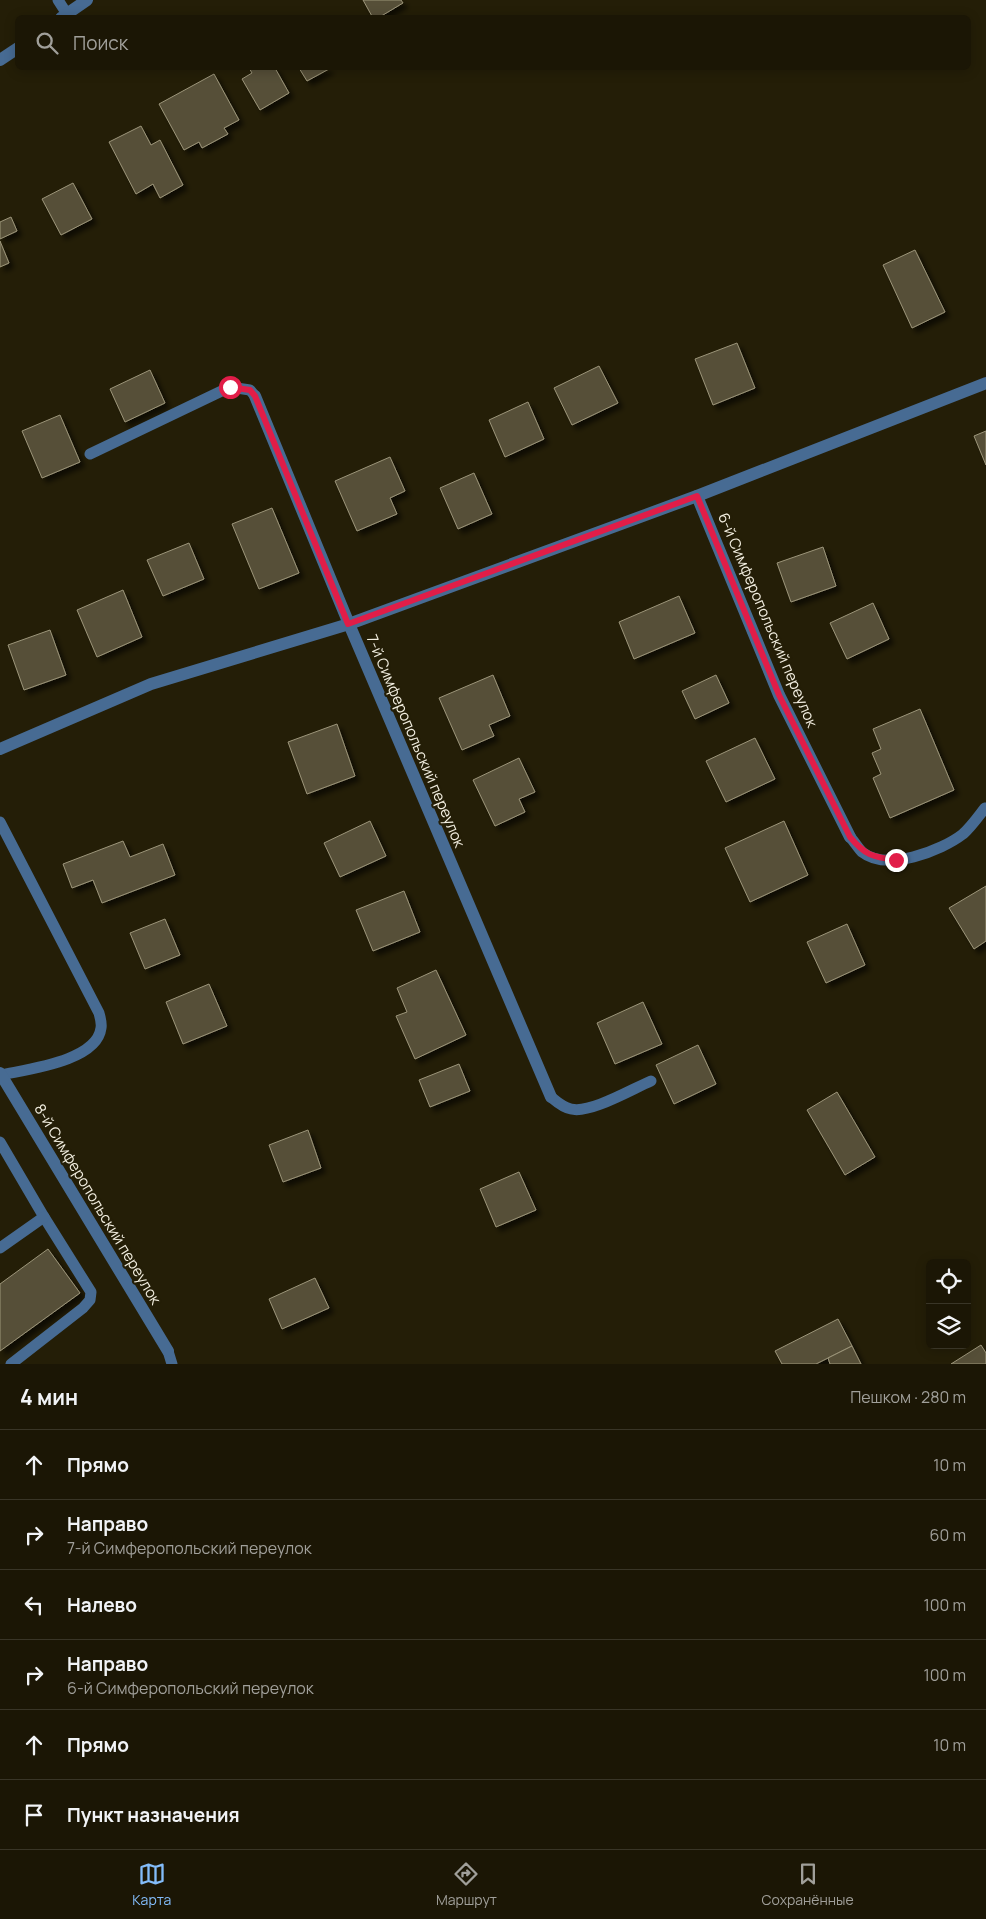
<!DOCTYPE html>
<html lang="ru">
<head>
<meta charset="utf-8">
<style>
	:root { --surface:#1b1605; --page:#241f0f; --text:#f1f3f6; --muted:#a09f9a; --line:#393527; --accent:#83bcfa }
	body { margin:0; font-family:Manrope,sans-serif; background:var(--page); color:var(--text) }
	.controls { position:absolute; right:15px; bottom:15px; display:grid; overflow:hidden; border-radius:8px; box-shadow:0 2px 12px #0003 }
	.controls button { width:45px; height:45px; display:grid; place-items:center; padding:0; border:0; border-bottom:1px solid var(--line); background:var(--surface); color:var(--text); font:25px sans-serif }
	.stop { position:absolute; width:15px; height:15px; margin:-11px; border:4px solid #e11d48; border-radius:50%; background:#fff }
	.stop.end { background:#e11d48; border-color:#fff; box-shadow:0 1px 5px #0008 }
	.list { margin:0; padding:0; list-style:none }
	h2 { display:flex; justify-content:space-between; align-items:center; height:65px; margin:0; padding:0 20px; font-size:21px }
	h2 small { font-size:16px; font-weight:400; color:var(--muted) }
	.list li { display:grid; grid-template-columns:32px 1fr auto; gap:15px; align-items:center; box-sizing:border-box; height:70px; padding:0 20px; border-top:1px solid var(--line) }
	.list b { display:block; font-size:19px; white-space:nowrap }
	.list p { margin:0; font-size:16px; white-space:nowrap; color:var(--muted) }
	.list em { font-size:16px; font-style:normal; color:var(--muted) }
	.icon { flex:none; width:28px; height:28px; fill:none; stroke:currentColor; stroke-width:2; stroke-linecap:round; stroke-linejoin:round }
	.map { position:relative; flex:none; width:986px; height:1364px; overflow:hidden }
	.search { position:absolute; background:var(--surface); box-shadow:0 2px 12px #0003; left:15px; right:15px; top:15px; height:55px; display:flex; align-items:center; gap:12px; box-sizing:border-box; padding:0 18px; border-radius:8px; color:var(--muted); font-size:19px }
	.sheet { height:485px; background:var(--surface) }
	nav { display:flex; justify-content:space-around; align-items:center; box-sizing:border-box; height:70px; border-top:1px solid var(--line); background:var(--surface); font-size:14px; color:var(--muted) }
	nav a { display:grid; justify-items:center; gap:2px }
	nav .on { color:var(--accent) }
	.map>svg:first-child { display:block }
</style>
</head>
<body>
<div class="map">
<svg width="986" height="1364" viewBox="0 0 986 1364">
	<defs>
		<filter id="shadow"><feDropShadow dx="4.5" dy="4.5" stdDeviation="2.5" flood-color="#0009"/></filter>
	</defs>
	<rect width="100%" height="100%" fill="#241e07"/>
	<!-- building -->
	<g fill="#575038" stroke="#9c957a" filter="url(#shadow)">
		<polygon points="363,0 401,0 403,3 378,18 373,18"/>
		<polygon points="249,68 275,68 289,93 260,110 242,79 252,73"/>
		<polygon points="299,68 329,68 329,69 307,81"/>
		<polygon points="214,74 239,120 224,128 228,134 202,148 199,142 184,150 159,104"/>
		<polygon points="141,126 151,145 160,140 183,185 160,198 153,184 136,194 109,142"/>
		<polygon points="73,183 92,219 61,235 42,199"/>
		<polygon points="11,217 17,231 0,239 0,222"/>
		<polygon points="0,241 9,263 0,267"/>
		<polygon points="915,250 945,312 912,328 883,265"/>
		<polygon points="737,343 755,388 713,405 695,359"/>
		<polygon points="599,366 618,403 572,425 554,388"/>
		<polygon points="150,370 165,403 125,422 110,389"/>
		<polygon points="528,402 544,439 505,457 489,420"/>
		<polygon points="60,415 80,462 42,478 22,431"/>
		<polygon points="986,431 986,465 974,436"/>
		<polygon points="390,457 405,491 390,498 397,514 357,531 335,481"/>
		<polygon points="474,473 492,514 458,529 440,488"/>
		<polygon points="272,508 299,573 259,589 232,524"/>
		<polygon points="189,543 204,579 163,596 147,560"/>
		<polygon points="823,547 836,586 791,602 777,563"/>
		<polygon points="123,590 142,637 97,657 77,610"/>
		<polygon points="679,596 695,633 634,659 619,622"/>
		<polygon points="873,603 889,639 847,659 830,623"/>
		<polygon points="50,630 66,675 24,690 8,645"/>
		<polygon points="493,675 510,716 489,725 494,736 462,750 439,698"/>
		<polygon points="716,675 729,703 695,719 682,691"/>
		<polygon points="920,709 954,790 890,818 873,778 881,774 872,753 881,749 873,729"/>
		<polygon points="337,724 355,776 307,794 288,742"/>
		<polygon points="755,738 775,779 726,802 706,761"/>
		<polygon points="519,758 535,792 519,799 525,812 495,826 473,780"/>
		<polygon points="370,821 386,856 340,877 324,843"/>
		<polygon points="784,821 808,875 750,902 725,848"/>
		<polygon points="123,841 130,857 163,844 175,875 102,903 93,880 72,888 63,864"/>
		<polygon points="986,886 986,941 974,949 949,908"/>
		<polygon points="404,891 420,932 373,951 356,910"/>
		<polygon points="165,919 180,955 145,969 130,933"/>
		<polygon points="847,924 865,965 826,983 807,942"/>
		<polygon points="436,970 466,1035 415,1059 396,1016 407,1012 397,988"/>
		<polygon points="209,984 227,1026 183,1044 166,1002"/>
		<polygon points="643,1002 662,1044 615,1064 597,1023"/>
		<polygon points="698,1045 716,1084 674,1104 656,1065"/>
		<polygon points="459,1064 470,1091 430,1107 419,1080"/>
		<polygon points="837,1092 875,1157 845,1175 807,1110"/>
		<polygon points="308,1130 321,1168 283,1182 269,1145"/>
		<polygon points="519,1172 536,1210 496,1227 480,1189"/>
		<polygon points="48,1249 80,1293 0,1351 0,1284"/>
		<polygon points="315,1278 329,1308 282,1329 269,1299"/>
		<polygon points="838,1319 852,1346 816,1364 782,1364 775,1351"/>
		<polygon points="981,1345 986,1353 986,1364 951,1364"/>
		<polygon points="852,1346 861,1364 830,1364 828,1358"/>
	</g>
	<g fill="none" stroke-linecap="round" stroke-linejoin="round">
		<!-- service -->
		<g stroke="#476b93" stroke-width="11">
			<polyline points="58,0 67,14"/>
			<polyline points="90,454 230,387 250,390 255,396"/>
			<path d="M0 822 99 1013C100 1017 102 1023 101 1028 97 1061 28 1069 1 1075"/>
			<path d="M850 837C854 841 858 848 862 852 887 872 941 851 963 834 971 827 978 817 985 808"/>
			<path d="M551 1097C557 1102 562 1107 571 1109 590 1114 632 1089 651 1081"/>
			<polyline points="0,1142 44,1217 91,1292 90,1300 83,1308 11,1364"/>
			<polyline points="0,1248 44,1217"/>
			<polyline points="168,1351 172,1364"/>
		</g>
		<!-- minor -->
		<g stroke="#476b93" stroke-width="12">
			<polyline points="61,18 87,0"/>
			<polyline points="0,60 18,48"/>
			<polyline points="255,396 349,624 551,1097"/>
			<polyline points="697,496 779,695 850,837"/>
			<polyline points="0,749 151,684 349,624 697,496 986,383"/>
			<polyline points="0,1073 168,1351"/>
		</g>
	</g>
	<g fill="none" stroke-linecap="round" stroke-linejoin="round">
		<!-- route -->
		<path stroke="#e11d48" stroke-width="6" d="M230 387 250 390 255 396 348 624 697 496 779 695 850 837C865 855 872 857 896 860"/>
	</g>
	<g text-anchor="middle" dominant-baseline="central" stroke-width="4.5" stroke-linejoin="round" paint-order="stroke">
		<!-- street labels -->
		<g font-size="15" fill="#f3efe1" stroke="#241e07">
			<text transform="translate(768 620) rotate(67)">6-й Симферопольский переулок</text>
			<text transform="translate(416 741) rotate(67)">7-й Симферопольский переулок</text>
			<text transform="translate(98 1204) rotate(59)">8-й Симферопольский переулок</text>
		</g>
	</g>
</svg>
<div class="controls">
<button><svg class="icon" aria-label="locate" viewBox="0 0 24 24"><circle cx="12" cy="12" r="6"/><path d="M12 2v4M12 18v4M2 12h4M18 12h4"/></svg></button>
<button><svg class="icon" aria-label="layers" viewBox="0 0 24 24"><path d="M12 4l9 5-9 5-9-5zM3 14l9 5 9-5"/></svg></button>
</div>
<div class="stop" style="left:230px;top:387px"></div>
<div class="stop end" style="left:896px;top:860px"></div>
<div class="search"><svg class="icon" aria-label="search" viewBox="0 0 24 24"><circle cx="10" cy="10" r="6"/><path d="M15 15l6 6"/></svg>Поиск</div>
</div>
<section class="sheet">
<h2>4 мин<small>Пешком · 280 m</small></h2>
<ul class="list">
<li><svg class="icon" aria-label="ahead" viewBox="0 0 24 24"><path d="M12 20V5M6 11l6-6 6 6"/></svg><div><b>Прямо</b></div><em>10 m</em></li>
<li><svg class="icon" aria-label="right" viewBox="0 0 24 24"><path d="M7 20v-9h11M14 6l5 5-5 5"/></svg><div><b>Направо</b><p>7-й Симферопольский переулок</p></div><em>60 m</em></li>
<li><svg class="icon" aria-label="left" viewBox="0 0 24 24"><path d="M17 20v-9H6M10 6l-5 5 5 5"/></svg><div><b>Налево</b></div><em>100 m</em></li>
<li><svg class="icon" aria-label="right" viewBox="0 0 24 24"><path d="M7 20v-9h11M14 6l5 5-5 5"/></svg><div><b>Направо</b><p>6-й Симферопольский переулок</p></div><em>100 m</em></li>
<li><svg class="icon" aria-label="ahead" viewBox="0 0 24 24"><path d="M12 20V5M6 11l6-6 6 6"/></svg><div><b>Прямо</b></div><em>10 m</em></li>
<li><svg class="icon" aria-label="arrive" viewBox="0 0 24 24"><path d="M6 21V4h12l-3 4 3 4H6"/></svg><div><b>Пункт назначения</b></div></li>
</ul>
</section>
<nav>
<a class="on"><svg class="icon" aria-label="map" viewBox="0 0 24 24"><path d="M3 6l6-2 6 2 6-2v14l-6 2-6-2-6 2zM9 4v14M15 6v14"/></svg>Карта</a>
<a><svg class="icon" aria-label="directions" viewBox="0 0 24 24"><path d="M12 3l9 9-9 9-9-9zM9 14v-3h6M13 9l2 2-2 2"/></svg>Маршрут</a>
<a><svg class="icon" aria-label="saved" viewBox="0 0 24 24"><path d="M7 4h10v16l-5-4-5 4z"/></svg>Сохранённые</a>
</nav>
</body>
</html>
